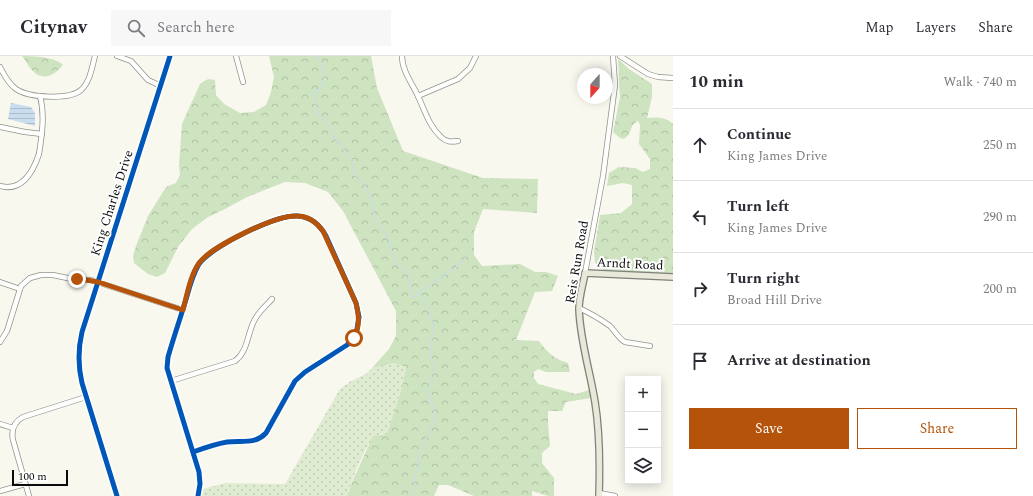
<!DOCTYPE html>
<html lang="en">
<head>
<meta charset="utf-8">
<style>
	:root { --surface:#fff; --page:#f7f7f7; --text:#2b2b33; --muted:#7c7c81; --line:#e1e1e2; --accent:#b45309 }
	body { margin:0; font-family:Spectral,serif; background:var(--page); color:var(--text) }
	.controls { position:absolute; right:12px; bottom:12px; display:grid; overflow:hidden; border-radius:0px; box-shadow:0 2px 10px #0003 }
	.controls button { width:36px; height:36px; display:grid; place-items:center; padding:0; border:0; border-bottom:1px solid var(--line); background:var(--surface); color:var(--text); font:20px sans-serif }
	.compass { position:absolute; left:577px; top:12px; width:36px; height:36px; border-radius:50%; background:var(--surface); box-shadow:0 2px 10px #0003; rotate:201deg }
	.scale { position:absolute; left:12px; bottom:10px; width:56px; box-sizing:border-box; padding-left:4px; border:2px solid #0b0b0b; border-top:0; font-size:11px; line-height:14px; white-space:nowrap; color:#0b0b0b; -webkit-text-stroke:3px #fff; paint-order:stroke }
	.stop { position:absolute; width:12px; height:12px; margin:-9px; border:3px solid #b45309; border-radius:50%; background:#fff }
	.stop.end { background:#b45309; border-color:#fff; box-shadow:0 1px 4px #0008 }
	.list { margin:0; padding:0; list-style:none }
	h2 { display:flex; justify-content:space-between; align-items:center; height:52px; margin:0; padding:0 16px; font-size:17px }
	h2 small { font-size:13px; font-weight:400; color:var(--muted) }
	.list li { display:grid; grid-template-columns:26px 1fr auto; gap:12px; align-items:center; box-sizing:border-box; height:72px; padding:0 16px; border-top:1px solid var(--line) }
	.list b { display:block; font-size:15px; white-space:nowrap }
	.list p { margin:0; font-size:13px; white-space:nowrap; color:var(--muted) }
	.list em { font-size:13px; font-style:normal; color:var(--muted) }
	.actions { display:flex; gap:8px; padding:12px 16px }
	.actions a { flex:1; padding:9px 0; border:1px solid var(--accent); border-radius:0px; text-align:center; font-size:14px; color:var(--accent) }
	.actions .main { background:var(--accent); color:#fff }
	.icon { flex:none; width:22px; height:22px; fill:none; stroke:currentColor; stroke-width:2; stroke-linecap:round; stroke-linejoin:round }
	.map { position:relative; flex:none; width:673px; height:440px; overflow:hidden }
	header { display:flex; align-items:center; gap:24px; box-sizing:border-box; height:56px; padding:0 20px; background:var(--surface); border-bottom:1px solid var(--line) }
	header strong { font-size:19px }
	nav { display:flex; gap:22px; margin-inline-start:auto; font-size:14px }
	.search { width:280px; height:36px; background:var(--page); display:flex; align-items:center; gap:10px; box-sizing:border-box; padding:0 14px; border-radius:0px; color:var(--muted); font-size:15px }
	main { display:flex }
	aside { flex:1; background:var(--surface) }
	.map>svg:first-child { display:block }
</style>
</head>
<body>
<header>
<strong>Citynav</strong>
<div class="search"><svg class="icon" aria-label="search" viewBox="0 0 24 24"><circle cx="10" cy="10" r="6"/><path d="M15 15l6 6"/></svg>Search here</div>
<nav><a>Map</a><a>Layers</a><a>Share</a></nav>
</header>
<main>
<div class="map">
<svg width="673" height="440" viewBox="0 0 673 440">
	<defs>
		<pattern id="grass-dots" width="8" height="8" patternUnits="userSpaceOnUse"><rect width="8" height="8" fill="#dfecd1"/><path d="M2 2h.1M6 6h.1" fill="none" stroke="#bec9b2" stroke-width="1.8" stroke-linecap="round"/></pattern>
		<pattern id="forest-crowns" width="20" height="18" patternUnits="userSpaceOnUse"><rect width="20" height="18" fill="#cee3c0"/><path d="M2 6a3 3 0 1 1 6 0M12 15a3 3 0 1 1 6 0" fill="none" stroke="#b0c1a4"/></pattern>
		<pattern id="water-rules" width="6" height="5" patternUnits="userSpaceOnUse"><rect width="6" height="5" fill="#c9ddef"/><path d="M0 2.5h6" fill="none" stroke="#abbccc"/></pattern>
	</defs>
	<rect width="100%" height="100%" fill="#f9f8ef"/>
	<!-- grass -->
	<path fill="url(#grass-dots)" d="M394 307 406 311 402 331 387 378C384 378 380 378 378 379 366 384 351 427 347 440H201L203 433 225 427 285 428 340 333 351 325 366 318 372 312Z"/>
	<!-- forest -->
	<g fill="url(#forest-crowns)">
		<path d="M22 0C33 0 56 1 63 9 54 20 42 26 31 13 27 9 26 4 22 0Z"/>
		<path d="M269 0H371L377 32 403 95 483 122 538 123 537 157 483 153 474 176V199L482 210 520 208 535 216H546L558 220 552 235 535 236 516 284 539 285C547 296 554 303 568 307L570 316H546L538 313 534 316V322L538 328 576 338 589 334 591 342 566 346 562 355H548V367L550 390 542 397V407L554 422V440H548L532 435V440H474L448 429H439L434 440H347L353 424 373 380 387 378 402 331 406 311 394 307 372 312 389 293 396 280V255L343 155 328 136 305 127 285 126 247 141 227 152 208 161 192 173 178 191 165 217 157 221 148 218 134 207 133 200 136 190 148 160 166 131 176 127 180 119 179 109 182 68 200 28C205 24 209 22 215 24L216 39 224 48 240 57 254 56 266 49 271 36 274 21Z"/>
		<path d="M618 3 629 13 652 28V41L647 62C656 61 666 61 673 68V218L604 214 595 207 594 196 600 159 621 157 632 148V129L623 127 607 130 609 117 619 111 635 112 643 116 650 113V103L639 88 640 69 638 65C631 68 632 72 629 78 628 80 626 81 624 83L620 82 613 76 620 41Z"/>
	</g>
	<!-- water -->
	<polygon fill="url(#water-rules)" points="11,47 31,51 35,57 35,70 8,63"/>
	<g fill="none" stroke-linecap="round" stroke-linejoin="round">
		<!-- stream -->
		<g stroke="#c9ddef" stroke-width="1">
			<path d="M317 0C322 6 327 23 322 31 320 33 316 34 314 35L318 58 331 73 336 84 352 103 353 115 356 120 362 125 373 147 374 159 389 184 390 194 397 208 407 217 410 224 412 240 415 241 419 236 428 251 433 266 431 297 433 313 431 323 433 324 427 335 431 341V347L434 353 435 362 428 380 424 383 422 393 419 396 418 402 419 407 414 425 417 432 411 438V440"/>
			<polyline points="419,236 451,215 461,207 467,199"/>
		</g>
		<!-- minor casing -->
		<g stroke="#92928e" stroke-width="6">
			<g id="minor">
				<polyline points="117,0 131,5 148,24 161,30"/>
				<polyline points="236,0 243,26"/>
				<path d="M402 0C402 15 412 27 418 40 425 55 429 70 441 81 446 86 451 86 458 85"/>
				<polyline points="620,0 648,18 658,21 673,22"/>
				<path d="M0 11C4 19 9 28 16 33 29 42 70 44 81 34 90 26 92 11 95 0"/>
				<polyline points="418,40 458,23 470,12 476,0"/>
				<polyline points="0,71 25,76 42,78"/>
				<path d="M0 130C22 136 33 116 39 98 42 79 45 59 40 40"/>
				<polyline points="585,217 603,120 615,29 613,0"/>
				<polyline points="0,226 20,233"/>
				<path d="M579 252C590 257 600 263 610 270 615 275 619 283 625 286L650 290"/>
				<polyline points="0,286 7,275 21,230 30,222 41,219 53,219 72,223 91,224 183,254"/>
				<path d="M171 325 235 305C248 295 247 279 254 265 258 256 266 250 272 243"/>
				<polyline points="0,368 13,372"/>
				<path d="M193 396C204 392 215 388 227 386 241 384 255 389 266 377L295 325 305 316 347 289 353 282 357 273 359 261 356 247 326 180C320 169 311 161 298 160 276 158 211 191 199 208 193 218 190 229 187 240 181 260 174 280 168 301L167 312 199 416 200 428 198 440"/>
				<polyline points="0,435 25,428"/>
				<polyline points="599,437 615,440"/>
				<path d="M29 440 13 384C11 374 14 366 23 361L86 341"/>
				<path d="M117 440 82 327C78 310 78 293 82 276L170 0"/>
			</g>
		</g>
		<!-- major casing -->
		<g stroke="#7f7f7b" stroke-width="8">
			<path id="major" d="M599 440C600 409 600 377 595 346 590 315 580 284 579 253 579 241 583 229 585 217L673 221"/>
		</g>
		<!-- minor -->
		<use href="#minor" stroke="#fefefd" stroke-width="4.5"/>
		<!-- major -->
		<use href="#major" stroke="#eae8d9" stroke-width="5.5"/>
		<!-- cycleway casing -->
		<g stroke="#fff" stroke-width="8">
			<g id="cycleway">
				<path d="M193 396C204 392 215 388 227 386 241 384 255 389 266 377L295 325 305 316 347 289 353 282 357 273 359 261 356 247 326 180C320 169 311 161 298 160 276 158 211 191 199 208 193 218 190 229 187 240 181 260 174 280 168 301L167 312 199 416 200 428 198 440"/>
				<path d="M117 440 82 327C78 310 78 293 82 276L170 0"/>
			</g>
		</g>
		<!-- cycleway -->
		<use href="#cycleway" stroke="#0057b8" stroke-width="5"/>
	</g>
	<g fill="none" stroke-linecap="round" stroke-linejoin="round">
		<!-- route -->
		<path stroke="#b45309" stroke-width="5" d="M77 223 87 224 98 226 183 254C187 239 190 220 199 207 212 190 277 158 298 160 308 160 317 167 323 175L356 247C359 260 360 270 354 282"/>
	</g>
	<g text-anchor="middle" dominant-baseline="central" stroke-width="4" stroke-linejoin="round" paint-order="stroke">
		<!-- street labels -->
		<g font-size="13" fill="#0b0b0b" stroke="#fff">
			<text transform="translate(112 147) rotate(-72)">King Charles Drive</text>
			<text transform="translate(577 206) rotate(-80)">Reis Run Road</text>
			<text transform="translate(630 208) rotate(3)">Arndt Road</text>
		</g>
	</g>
</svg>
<div class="controls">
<button>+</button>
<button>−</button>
<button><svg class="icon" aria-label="layers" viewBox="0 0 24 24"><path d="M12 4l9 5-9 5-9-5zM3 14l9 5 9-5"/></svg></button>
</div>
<svg class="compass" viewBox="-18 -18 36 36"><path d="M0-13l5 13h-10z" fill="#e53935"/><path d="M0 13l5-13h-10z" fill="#7c7c81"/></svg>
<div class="scale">100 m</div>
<div class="stop" style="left:354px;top:282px"></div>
<div class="stop end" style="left:77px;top:223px"></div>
</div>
<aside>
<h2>10 min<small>Walk · 740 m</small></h2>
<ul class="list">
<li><svg class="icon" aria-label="ahead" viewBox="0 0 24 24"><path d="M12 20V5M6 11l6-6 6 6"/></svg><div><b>Continue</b><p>King James Drive</p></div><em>250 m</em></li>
<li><svg class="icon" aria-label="left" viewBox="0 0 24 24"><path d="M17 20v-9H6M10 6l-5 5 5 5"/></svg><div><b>Turn left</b><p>King James Drive</p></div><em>290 m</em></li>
<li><svg class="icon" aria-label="right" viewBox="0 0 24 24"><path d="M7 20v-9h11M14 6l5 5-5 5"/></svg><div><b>Turn right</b><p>Broad Hill Drive</p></div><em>200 m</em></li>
<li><svg class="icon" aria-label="arrive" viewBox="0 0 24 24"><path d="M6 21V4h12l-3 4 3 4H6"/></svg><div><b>Arrive at destination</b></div></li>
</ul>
<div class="actions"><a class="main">Save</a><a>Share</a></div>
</aside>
</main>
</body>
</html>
